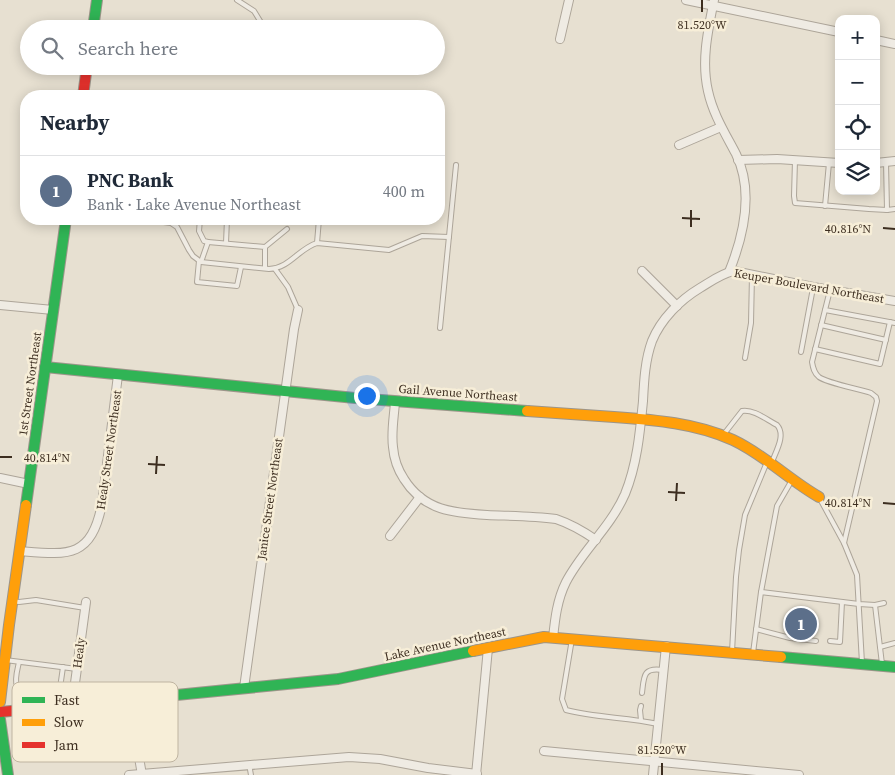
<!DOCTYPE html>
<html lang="en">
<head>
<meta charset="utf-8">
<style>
	:root { --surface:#fff; --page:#f2f2f3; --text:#1f2937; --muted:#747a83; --line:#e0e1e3; --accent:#786c5e }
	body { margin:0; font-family:"Source Serif 4",serif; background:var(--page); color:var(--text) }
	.controls { position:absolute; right:15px; top:15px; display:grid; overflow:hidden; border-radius:10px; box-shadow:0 2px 12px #0003 }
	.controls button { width:45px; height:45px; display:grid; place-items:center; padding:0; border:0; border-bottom:1px solid var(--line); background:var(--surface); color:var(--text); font:25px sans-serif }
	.you { position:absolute; left:366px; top:395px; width:18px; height:18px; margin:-12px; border:4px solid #fff; border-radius:50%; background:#1a73e8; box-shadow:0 0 0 8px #1a73e833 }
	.badge { display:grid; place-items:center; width:32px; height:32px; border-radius:50%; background:var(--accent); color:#fff; font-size:16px; font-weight:700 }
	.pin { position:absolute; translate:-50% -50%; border:2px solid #fff; box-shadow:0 1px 5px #0006 }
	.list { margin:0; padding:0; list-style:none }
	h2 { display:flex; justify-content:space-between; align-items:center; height:65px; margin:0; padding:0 20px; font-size:21px }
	h2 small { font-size:16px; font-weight:400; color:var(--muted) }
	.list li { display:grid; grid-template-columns:32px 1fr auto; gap:15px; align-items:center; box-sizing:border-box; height:70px; padding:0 20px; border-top:1px solid var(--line) }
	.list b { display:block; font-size:19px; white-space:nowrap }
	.list p { margin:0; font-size:16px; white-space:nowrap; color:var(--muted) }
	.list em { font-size:16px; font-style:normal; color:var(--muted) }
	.icon { flex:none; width:28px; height:28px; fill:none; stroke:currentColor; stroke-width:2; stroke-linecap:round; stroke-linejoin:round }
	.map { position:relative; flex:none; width:895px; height:775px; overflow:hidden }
	.search { position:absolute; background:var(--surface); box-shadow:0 2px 12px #0003; left:20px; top:20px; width:425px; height:55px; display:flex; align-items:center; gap:12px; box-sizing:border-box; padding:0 18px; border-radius:28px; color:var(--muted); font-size:19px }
	.panel { position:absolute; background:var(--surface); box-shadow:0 2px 12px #0003; left:20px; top:90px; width:425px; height:135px; border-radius:20px }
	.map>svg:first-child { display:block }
</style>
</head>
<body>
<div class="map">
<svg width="895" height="775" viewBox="0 0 895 775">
	<rect width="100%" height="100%" fill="#e7e0d1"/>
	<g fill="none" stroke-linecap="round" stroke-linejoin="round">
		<!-- lane casing -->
		<g stroke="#ada599" stroke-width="6">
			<g id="lane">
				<polyline points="237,0 254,11 265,29"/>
				<polyline points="795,160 794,196 795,203 869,209 887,210"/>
				<polyline points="886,162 887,210 895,209"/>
				<polyline points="825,206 829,163"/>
				<path d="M141 219 171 223 177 227 189 250 193 256 201 262 269 269C290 268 298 249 317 243L389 250 422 236 449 237"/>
				<polyline points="200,219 199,231 204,241 208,242 201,262"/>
				<polyline points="208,242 265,247 265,268"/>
				<polyline points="226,243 227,219"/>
				<polyline points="317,243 319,219"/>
				<polyline points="265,247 287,229"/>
				<polyline points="199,261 197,282 237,286 241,267"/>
				<polyline points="275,269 288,287 298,310"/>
				<polyline points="830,290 825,310 895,323"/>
				<path d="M825 310 812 362C813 368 814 373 819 377 827 383 859 389 871 393L876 397 877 401 844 543"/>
				<polyline points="821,325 886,340"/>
				<polyline points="440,328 456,165"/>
				<polyline points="815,349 880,364 890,322"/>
				<polyline points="801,352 813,288"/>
				<polyline points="745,358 751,323 752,275"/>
				<path d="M724 434 742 411C754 409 767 420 777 425 786 435 776 451 772 462"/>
				<polyline points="819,497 844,543 857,575 862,663"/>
				<polyline points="761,592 777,506 792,480"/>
				<polyline points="13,601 19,602 36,600 85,608"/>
				<polyline points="875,605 882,664"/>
				<polyline points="756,629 790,638 816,641"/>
				<path d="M572 639 562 699 566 710C596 718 628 717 658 724"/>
				<polyline points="830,641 840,642 842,602"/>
				<polyline points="880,647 895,643"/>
				<polyline points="732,652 736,577 739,550 745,515 767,462"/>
				<polyline points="753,653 761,592 859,604 875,605 884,603"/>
				<polyline points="5,660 77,669"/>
				<path d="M19 662C18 668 14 679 17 686 21 694 44 695 52 693L55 706"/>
				<polyline points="52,693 60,688 63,667"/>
				<path d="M642 693C644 676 643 667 663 670"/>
				<polyline points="641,706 640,710 641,720"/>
				<polyline points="249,764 251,775"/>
			</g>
		</g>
		<!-- street casing -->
		<g stroke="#ada599" stroke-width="10">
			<g id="street">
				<polyline points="686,0 839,32"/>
				<path d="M714 0C708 30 701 61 708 91 713 114 725 133 736 154 754 191 744 235 729 272"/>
				<polyline points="560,39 569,0"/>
				<polyline points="876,40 895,44"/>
				<polyline points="679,145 721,127"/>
				<polyline points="738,160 777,159 839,163"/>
				<polyline points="876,163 895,161"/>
				<polyline points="642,271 677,306"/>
				<polyline points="0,305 53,310"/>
				<path d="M395 402C394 417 391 432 393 447 394 459 398 470 404 479 424 511 454 513 487 515 510 516 533 516 556 519 571 524 583 531 596 540"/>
				<polyline points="0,478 29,484"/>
				<polyline points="390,536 420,497"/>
				<path d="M20 551C68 555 91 559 102 504L118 375"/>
				<path d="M553 638C555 619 557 600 566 582 582 551 610 528 625 494 637 465 640 432 643 401 644 381 645 360 652 341 661 319 680 300 700 288 710 282 722 273 734 271L813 287 895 301"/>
				<polyline points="244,688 294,329 298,310"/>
				<polyline points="129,699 142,775"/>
				<polyline points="72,705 86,602"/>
				<polyline points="544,751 799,775"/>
				<polyline points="129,775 349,757 380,759 428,768 477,774"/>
				<polyline points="476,775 488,648"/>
				<polyline points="653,775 666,646"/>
			</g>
		</g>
		<!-- fast casing -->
		<g stroke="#9c958a" stroke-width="12">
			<g id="fast">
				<polyline points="93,29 97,0"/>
				<polyline points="45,367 355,398 527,411"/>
				<polyline points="26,505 66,219"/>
				<polyline points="781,657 895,667"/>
				<polyline points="156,697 338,679 473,651"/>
				<polyline points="0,719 8,775"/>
			</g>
		</g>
		<!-- slow casing -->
		<g stroke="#9c958a" stroke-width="12">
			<g id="slow">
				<path d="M527 411C556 413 585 415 614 417 655 420 696 423 733 440 765 455 789 480 819 497"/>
				<polyline points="473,651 544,637 781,657"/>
				<polyline points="0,702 9,625 26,505"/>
			</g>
		</g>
		<!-- jam casing -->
		<g stroke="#9c958a" stroke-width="12">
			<g id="jam">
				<polyline points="83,96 87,66"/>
				<polyline points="0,712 156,697"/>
			</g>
		</g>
		<!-- lane -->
		<use href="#lane" stroke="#efebe3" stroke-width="4"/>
		<!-- street -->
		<use href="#street" stroke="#efebe3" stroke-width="8"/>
		<!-- fast -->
		<use href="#fast" stroke="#30b455" stroke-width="10"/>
		<!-- slow -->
		<use href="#slow" stroke="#ff9f0a" stroke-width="10"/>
		<!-- jam -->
		<use href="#jam" stroke="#e5322d" stroke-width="10"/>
	</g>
	<!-- ticks -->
	<path fill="none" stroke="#3d2e20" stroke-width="2" d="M702 12V0M682 218 700 219M691 227V210M883 228 895 229M0 457H12M148 464 165 465M156 474 157 456M668 492 685 493M676 501 677 483M883 503 895 504M662 775V763"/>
	<g text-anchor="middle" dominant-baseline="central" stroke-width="5" stroke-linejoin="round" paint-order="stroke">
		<!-- street labels -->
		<g font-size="12" fill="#3d2e20" stroke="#f7eed8">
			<text transform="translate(809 286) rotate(10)">Keuper Boulevard Northeast</text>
			<text transform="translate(30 384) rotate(-82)">1st Street Northeast</text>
			<text transform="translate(458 393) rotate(4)">Gail Avenue Northeast</text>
			<text transform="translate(109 450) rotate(-82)">Healy Street Northeast</text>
			<text transform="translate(270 499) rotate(-82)">Janice Street Northeast</text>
			<text transform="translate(445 644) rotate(-12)">Lake Avenue Northeast</text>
			<text transform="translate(79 653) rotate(-83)">Healy</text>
		</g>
	</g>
	<!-- legend -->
	<rect x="12" y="682" width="166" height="80" rx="8" fill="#f7eed8" stroke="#bfb4a1" stroke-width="1"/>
	<rect x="22" y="697" width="23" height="6" fill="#30b455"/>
	<rect x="22" y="719" width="23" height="7" fill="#ff9f0a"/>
	<rect x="22" y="742" width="23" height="6" fill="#e5322d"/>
	<g font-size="14" fill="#3d2e20">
		<text x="54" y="705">Fast</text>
		<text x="54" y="727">Slow</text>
		<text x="54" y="750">Jam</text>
	</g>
	<g font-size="12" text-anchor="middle" fill="#3d2e20" stroke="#f7eed8" stroke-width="5" stroke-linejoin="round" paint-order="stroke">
		<text x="702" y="29">81.520°W</text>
		<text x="848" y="233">40.816°N</text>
		<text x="47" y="462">40.814°N</text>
		<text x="848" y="507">40.814°N</text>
		<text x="662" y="754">81.520°W</text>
	</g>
</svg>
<div class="controls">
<button>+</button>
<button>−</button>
<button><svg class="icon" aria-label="locate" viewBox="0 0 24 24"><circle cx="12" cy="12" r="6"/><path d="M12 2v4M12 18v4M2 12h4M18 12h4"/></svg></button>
<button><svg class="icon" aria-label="layers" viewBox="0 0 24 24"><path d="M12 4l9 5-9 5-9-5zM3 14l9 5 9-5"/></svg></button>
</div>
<div class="you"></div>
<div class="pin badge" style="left:801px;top:624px;background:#5c6f8a">1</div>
<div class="search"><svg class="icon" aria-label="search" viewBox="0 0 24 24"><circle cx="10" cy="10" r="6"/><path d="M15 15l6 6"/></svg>Search here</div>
<section class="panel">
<h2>Nearby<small></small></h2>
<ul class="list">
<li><span class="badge" style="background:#5c6f8a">1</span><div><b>PNC Bank</b><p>Bank · Lake Avenue Northeast</p></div><em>400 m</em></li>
</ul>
</section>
</div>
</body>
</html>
